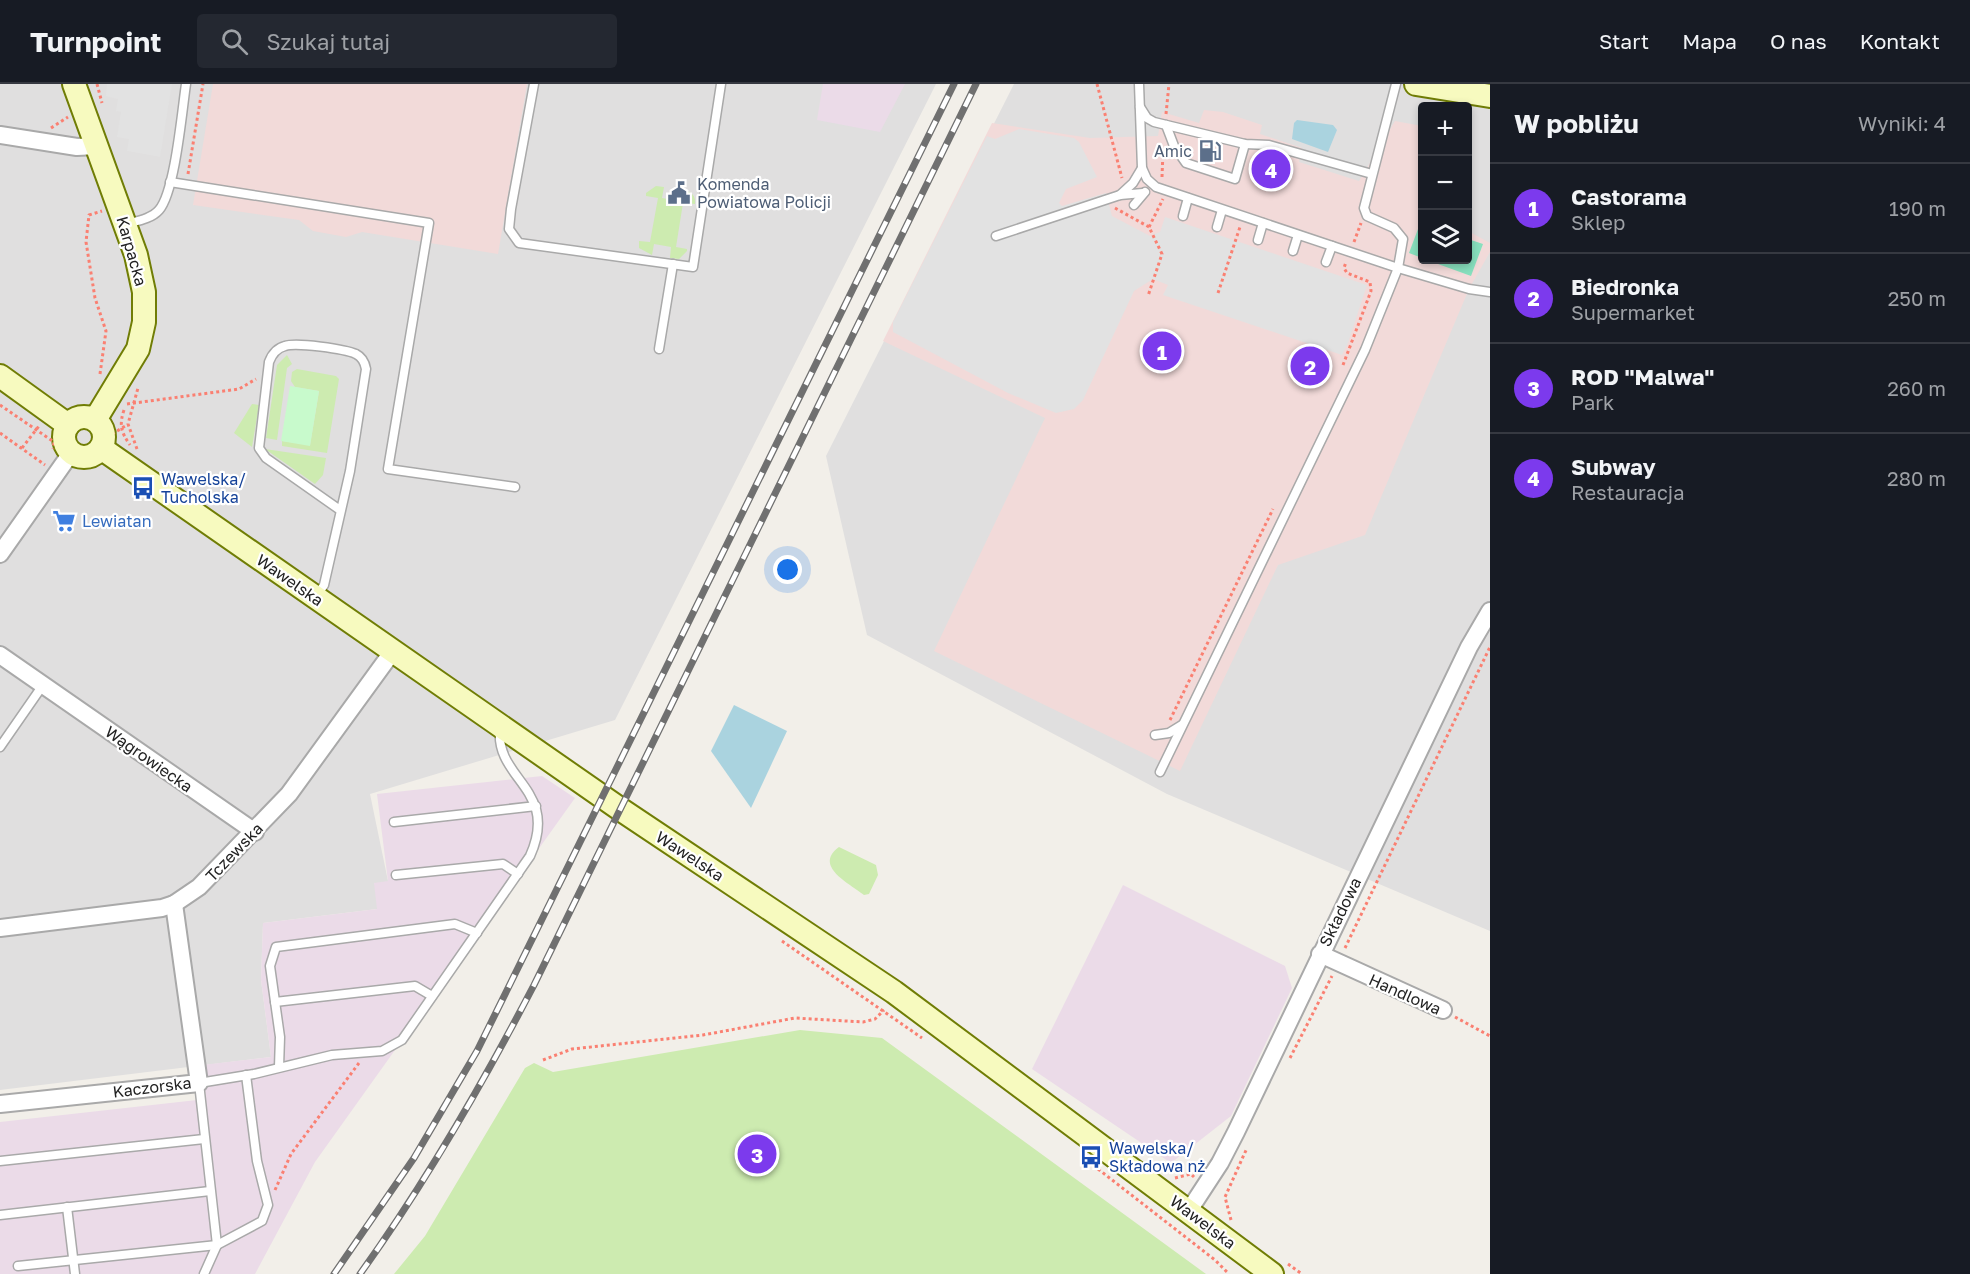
<!DOCTYPE html>
<html lang="pl">
<head>
<meta charset="utf-8">
<style>
	:root { --surface:#171b24; --page:#242831; --text:#f1f3f6; --muted:#9ea1a6; --line:#363941; --accent:#7c3aed }
	body { margin:0; font-family:"Golos Text",sans-serif; background:var(--page); color:var(--text) }
	.controls { position:absolute; right:18px; top:18px; display:grid; overflow:hidden; border-radius:6px; box-shadow:0 3px 9px #0003 }
	.controls button { width:54px; height:54px; display:grid; place-items:center; padding:0; border:0; border-bottom:2px solid var(--line); background:var(--surface); color:var(--text); font:30px sans-serif }
	.you { position:absolute; left:788px; top:486px; width:21px; height:21px; margin:-15px; border:4px solid #fff; border-radius:50%; background:#1a73e8; box-shadow:0 0 0 9px #1a73e833 }
	.badge { display:grid; place-items:center; width:39px; height:39px; border-radius:50%; background:var(--accent); color:#fff; font-size:20px; font-weight:700 }
	.pin { position:absolute; translate:-50% -50%; border:3px solid #fff; box-shadow:0 2px 6px #0006 }
	.list { margin:0; padding:0; list-style:none }
	h2 { display:flex; justify-content:space-between; align-items:center; height:78px; margin:0; padding:0 24px; font-size:26px }
	h2 small { font-size:20px; font-weight:400; color:var(--muted) }
	.list li { display:grid; grid-template-columns:39px 1fr auto; gap:18px; align-items:center; box-sizing:border-box; height:90px; padding:0 24px; border-top:2px solid var(--line) }
	.list b { display:block; font-size:22px; white-space:nowrap }
	.list p { margin:0; font-size:20px; white-space:nowrap; color:var(--muted) }
	.list em { font-size:20px; font-style:normal; color:var(--muted) }
	.icon { flex:none; width:33px; height:33px; fill:none; stroke:currentColor; stroke-width:2; stroke-linecap:round; stroke-linejoin:round }
	.map { position:relative; flex:none; width:1490px; height:1190px; overflow:hidden }
	header { display:flex; align-items:center; gap:36px; box-sizing:border-box; height:84px; padding:0 30px; background:var(--surface); border-bottom:2px solid var(--line) }
	header strong { font-size:28px }
	nav { display:flex; gap:33px; margin-inline-start:auto; font-size:21px }
	.search { width:420px; height:54px; background:var(--page); display:flex; align-items:center; gap:15px; box-sizing:border-box; padding:0 21px; border-radius:6px; color:var(--muted); font-size:22px }
	main { display:flex }
	aside { flex:1; background:var(--surface) }
	.map>svg:first-child { display:block }
</style>
</head>
<body>
<header>
<strong>Turnpoint</strong>
<div class="search"><svg class="icon" aria-label="search" viewBox="0 0 24 24"><circle cx="10" cy="10" r="6"/><path d="M15 15l6 6"/></svg>Szukaj tutaj</div>
<nav><a>Start</a><a>Mapa</a><a>O nas</a><a>Kontakt</a></nav>
</header>
<main>
<div class="map">
<svg width="1490" height="1190" viewBox="0 0 1490 1190">
	<rect width="100%" height="100%" fill="#f2efe9"/>
	<!-- residential -->
	<g fill="#e0dfdf" fill-rule="evenodd">
		<polygon points="0,0 936,0 615,636 370,710 388,797 377,825 263,839 261,896 271,973 0,1006"/>
		<path d="M1014 0H1490V847L1167 710 867 551 826 372ZM1422 22H1468V176H1422Z"/>
	</g>
	<!-- commercial -->
	<g fill="#f2dad9">
		<polygon points="213,0 527,0 498,170 362,148 346,153 313,147 299,136 193,121"/>
		<polygon points="1204,26 1223,28 1262,41 1260,50 1302,64 1299,78 1359,97 1395,37 1422,42 1422,176 1468,176 1468,147 1490,159 1490,168 1469,205 1365,451 1278,481 1180,687 934,567 1045,334 883,257 992,39 1090,54 1158,52 1162,28 1199,39"/>
	</g>
	<!-- industrial -->
	<g fill="#ebdbe8">
		<polygon points="823,0 905,0 880,48 817,36"/>
		<polygon points="542,692 575,714 315,1078 255,1190 0,1190 0,1038 206,1015 202,981 271,973 261,896 263,839 377,825 374,799 388,797 377,710"/>
		<polygon points="1123,801 1285,882 1292,904 1231,1032 1171,1079 1032,985"/>
	</g>
	<!-- grass -->
	<g fill="#cdebb0">
		<path d="M656 102 664 103 662 114 679 117 681 106C690 107 696 110 695 120L683 119 676 163 687 165V167L679 175 670 174 671 163 654 160 652 171 639 164V157L650 158 658 114 646 112V109Z"/>
		<polygon points="287,271 292,280 287,284 277,356 266,354 277,281"/>
		<polygon points="297,285 336,292 339,295 327,369 282,362 282,357 310,361 319,307 295,303 291,297 292,288"/>
		<polygon points="252,320 259,321 252,363 234,349"/>
		<polygon points="265,365 326,374 323,391 315,400"/>
		<path d="M839 763 876 781 878 791 869 810 864 811C849 799 813 782 839 763Z"/>
		<polygon points="800,946 882,954 1206,1190 394,1190 425,1152 525,984 534,979 553,988"/>
	</g>
	<!-- park -->
	<polygon fill="#c8facc" points="290,302 319,307 310,362 281,357"/>
	<!-- pitch -->
	<g fill="#88e0be">
		<polygon points="1421,137 1422,138 1422,174 1409,169"/>
		<polygon points="1468,155 1483,160 1471,192 1427,176 1468,176"/>
	</g>
	<!-- parking -->
	<g fill="#e2e2e2">
		<polygon points="107,0 172,0 160,73 127,67 129,55 117,53 121,28 116,27 118,15 106,12"/>
		<polygon points="1019,45 1074,54 1079,58 1097,93 1066,105 1059,119 1062,122 1106,109 1112,132 1150,152 1160,148 1165,133 1367,201 1348,259 1342,271 1163,211 1168,201 1153,195 1134,207 1083,316 1074,325 1056,329 1008,309 893,248 893,238 987,52 995,55"/>
	</g>
	<!-- water -->
	<g fill="#aad3df">
		<polygon points="1297,36 1333,41 1337,46 1328,68 1292,55 1294,39"/>
		<polygon points="734,621 787,647 751,724 711,667"/>
	</g>
	<g fill="none" stroke-linecap="round" stroke-linejoin="round">
		<!-- lane casing -->
		<g stroke="#a9a9a9" stroke-width="11">
			<g id="lane">
				<polyline points="534,0 511,125 509,145 519,159 693,183 721,0"/>
				<polyline points="1139,0 1142,84 1147,95 1156,103 1398,184 1469,205 1490,208"/>
				<polyline points="1140,23 1147,34 1154,38 1245,60 1269,61 1372,90"/>
				<polyline points="1166,41 1174,62 1186,79 1235,95 1245,60"/>
				<polyline points="170,98 429,139 388,385 515,403"/>
				<polyline points="1120,111 1133,99 1142,84"/>
				<polyline points="1134,121 1145,108"/>
				<polyline points="1183,132 1188,114"/>
				<path d="M126 140C137 137 151 135 159 126 175 108 182 27 186 0"/>
				<polyline points="1217,143 1222,126"/>
				<polyline points="996,152 1120,111 1143,109"/>
				<polyline points="1258,156 1263,139"/>
				<polyline points="1293,167 1298,151"/>
				<polyline points="1326,178 1332,162"/>
				<polyline points="659,265 673,180"/>
				<path d="M316 513 324 501 350 387 366 285C365 279 362 273 356 270 345 265 296 258 285 262 277 264 272 270 269 278L259 364 266 374 340 426"/>
				<polyline points="1155,651 1169,649 1182,641"/>
				<polyline points="0,663 43,601"/>
				<polyline points="1160,688 1365,266 1398,184 1403,155 1394,144 1367,132 1364,124 1396,0"/>
				<polyline points="394,738 536,722"/>
				<polyline points="396,791 503,780 518,790"/>
				<polyline points="275,918 415,902 432,912"/>
				<polyline points="279,983 280,953 270,882 276,863 455,840 477,849"/>
				<polyline points="0,1077 204,1055"/>
				<polyline points="67,1123 75,1190"/>
				<polyline points="0,1131 210,1107"/>
				<polyline points="18,1182 217,1161 262,1137 268,1121 257,1077 246,991"/>
				<path d="M204 1190 217 1161 199 999 254 990 332 971 382 967 402 956 530 772C560 705 495 696 500 645"/>
			</g>
		</g>
		<!-- street casing -->
		<g stroke="#a9a9a9" stroke-width="20">
			<g id="street">
				<polyline points="0,51 77,63 96,62"/>
				<polyline points="0,470 71,369"/>
				<polyline points="0,571 255,748"/>
				<polyline points="0,844 162,824 174,820 199,803 289,710 393,567"/>
				<polyline points="1320,870 1443,926"/>
				<polyline points="0,1020 199,999 174,820"/>
				<polyline points="1188,1128 1220,1079 1236,1048 1469,563 1490,527"/>
			</g>
		</g>
		<!-- secondary casing -->
		<g stroke="#707d05" stroke-width="26">
			<g id="secondary">
				<polyline points="74,0 136,171 144,208 144,238 138,265 95,336"/>
				<polyline points="1416,0 1490,12"/>
				<polyline points="0,292 68,341"/>
				<circle cx="84" cy="353" r="20"/>
				<polyline points="101,364 620,725 894,908 1272,1190"/>
			</g>
		</g>
		<!-- path -->
		<g stroke="#fa8072" stroke-width="3" stroke-dasharray="3 3" stroke-linecap="butt">
			<polyline points="97,0 102,19"/>
			<polyline points="1097,0 1122,94"/>
			<polyline points="1166,30 1169,0"/>
			<polyline points="51,44 68,33"/>
			<polyline points="188,90 203,0"/>
			<polyline points="1162,93 1163,67"/>
			<polyline points="1115,124 1149,143 1162,170 1148,212"/>
			<polyline points="1149,143 1163,115"/>
			<polyline points="1354,158 1361,139"/>
			<polyline points="1218,209 1240,143"/>
			<polyline points="1343,281 1371,207 1370,198 1347,189 1344,184 1346,178"/>
			<polyline points="100,290 106,247 95,214 86,158 89,131 102,127"/>
			<polyline points="127,320 239,305 256,295"/>
			<polyline points="0,321 54,358 53,365"/>
			<path d="M124 326C119 341 121 348 130 361"/>
			<polyline points="0,349 45,381"/>
			<polyline points="112,350 127,341"/>
			<polyline points="22,364 39,342"/>
			<polyline points="137,365 128,340 138,304"/>
			<polyline points="1170,636 1273,425"/>
			<polyline points="782,857 922,954"/>
			<polyline points="1345,864 1490,563"/>
			<polyline points="1455,933 1490,952"/>
			<polyline points="1290,974 1332,892"/>
			<polyline points="543,976 572,965 703,951 795,934 863,938 875,935 884,926"/>
			<polyline points="1098,1085 1215,1176 1229,1190"/>
			<polyline points="1175,1094 1191,1090 1194,1093"/>
			<polyline points="275,1106 291,1070 359,979"/>
			<polyline points="1231,1136 1225,1113 1247,1064"/>
			<polyline points="1288,1180 1302,1190"/>
		</g>
		<!-- lane -->
		<use href="#lane" stroke="#fff" stroke-width="8"/>
		<!-- street -->
		<use href="#street" stroke="#fff" stroke-width="16"/>
		<!-- secondary -->
		<use href="#secondary" stroke="#f7fabf" stroke-width="22"/>
		<!-- rail casing -->
		<g stroke="#707070" stroke-width="7">
			<g id="rail">
				<polyline points="334,1190 414,1074 477,967 954,0"/>
				<path d="M360 1190C426 1098 482 1001 534 901L976 0"/>
			</g>
		</g>
		<!-- rail -->
		<use href="#rail" stroke="#fff" stroke-width="4.5" stroke-dasharray="14" stroke-linecap="butt"/>
	</g>
	<!-- icons -->
	<defs>
		<g id="fuel-bare" transform="scale(1.8)"><path d="M-5.5-6h7V0h2V4h1.3V-2.5L3-4.5l.8-.8L6-3V5H2.5V1h-1V6h-7ZM-4.2-4.7v3.2H.2V-4.7Z" fill="#5c6f8a" stroke="#fff" stroke-width="2.5" paint-order="stroke"/></g>
		<g id="civic-bare" transform="scale(1.8)"><path d="M-.6-6.5H3V-4.5H.6V-3L4-1V1h2V6H-6V1h2V-1L-.6-3ZM-1.2 2.5V6h2.4V2.5Z" fill="#5c6f8a" stroke="#fff" stroke-width="2.5" paint-order="stroke"/></g>
		<g id="bus-bare" transform="scale(1.8)"><path d="M-5-6H5V4H4V6H2V4H-2V6H-4V4H-5ZM-3.5-4V0h7V-4ZM-3.5 1.2v1.5H-2V1.2ZM2 1.2v1.5H3.5V1.2Z" fill="#1a4fb4" stroke="#fff" stroke-width="2.5" paint-order="stroke"/></g>
		<g id="supermarket-bare" transform="scale(1.8)"><path d="M-6-5.5h2.5l.6 2H6L4.5 2H-2.5L-4.4-4H-6ZM-1.5 3.2a1.3 1.3 0 1 0 .1 0ZM3 3.2a1.3 1.3 0 1 0 .1 0Z" fill="#3f7fe0" stroke="#fff" stroke-width="2.5" paint-order="stroke"/></g>
	</defs>
	<g fill-rule="evenodd">
		<use href="#fuel-bare" x="1210" y="67"/>
		<use href="#civic-bare" x="679" y="109"/>
		<use href="#bus-bare" x="143" y="404"/>
		<use href="#supermarket-bare" x="64" y="437"/>
		<use href="#bus-bare" x="1091" y="1073"/>
	</g>
	<g text-anchor="middle" dominant-baseline="central" stroke-width="4.5" stroke-linejoin="round" paint-order="stroke">
		<!-- service labels -->
		<g font-size="16" fill="#4e5e75" stroke="#fff" text-anchor="end">
			<text x="1192" y="67">Amic</text>
			<text x="697" y="100" text-anchor="start">Komenda<tspan x="697" dy="18">Powiatowa Policji</tspan></text>
		</g>
		<!-- street labels -->
		<g font-size="16" fill="#222" stroke="#fff">
			<text transform="translate(132 167) rotate(74)">Karpacka</text>
			<text transform="translate(290 496) rotate(35)">Wawelska</text>
			<text transform="translate(149 675) rotate(35)">Wągrowiecka</text>
			<text transform="translate(234 768) rotate(-46)">Tczewska</text>
			<text transform="translate(690 772) rotate(33)">Wawelska</text>
			<text transform="translate(1340 828) rotate(-64)">Składowa</text>
			<text transform="translate(1405 910) rotate(24)">Handlowa</text>
			<text transform="translate(152 1003) rotate(-7)">Kaczorska</text>
			<text transform="translate(1203 1138) rotate(37)">Wawelska</text>
		</g>
		<!-- transit labels -->
		<g font-size="16" fill="#164399" stroke="#fff" text-anchor="start">
			<text x="161" y="395">Wawelska/<tspan x="161" dy="18">Tucholska</tspan></text>
			<text x="1109" y="1064">Wawelska/<tspan x="1109" dy="18">Składowa nż</tspan></text>
		</g>
		<!-- shop labels -->
		<g font-size="16" fill="#366cbe" stroke="#fff" text-anchor="start">
			<text x="82" y="437">Lewiatan</text>
		</g>
	</g>
</svg>
<div class="controls">
<button>+</button>
<button>−</button>
<button><svg class="icon" aria-label="layers" viewBox="0 0 24 24"><path d="M12 4l9 5-9 5-9-5zM3 14l9 5 9-5"/></svg></button>
</div>
<div class="you"></div>
<div class="pin badge" style="left:1162px;top:267px">1</div>
<div class="pin badge" style="left:1310px;top:282px">2</div>
<div class="pin badge" style="left:757px;top:1070px">3</div>
<div class="pin badge" style="left:1271px;top:85px">4</div>
</div>
<aside>
<h2>W pobliżu<small>Wyniki: 4</small></h2>
<ul class="list">
<li><span class="badge">1</span><div><b>Castorama</b><p>Sklep</p></div><em>190 m</em></li>
<li><span class="badge">2</span><div><b>Biedronka</b><p>Supermarket</p></div><em>250 m</em></li>
<li><span class="badge">3</span><div><b>ROD &quot;Malwa&quot;</b><p>Park</p></div><em>260 m</em></li>
<li><span class="badge">4</span><div><b>Subway</b><p>Restauracja</p></div><em>280 m</em></li>
</ul>
</aside>
</main>
</body>
</html>
